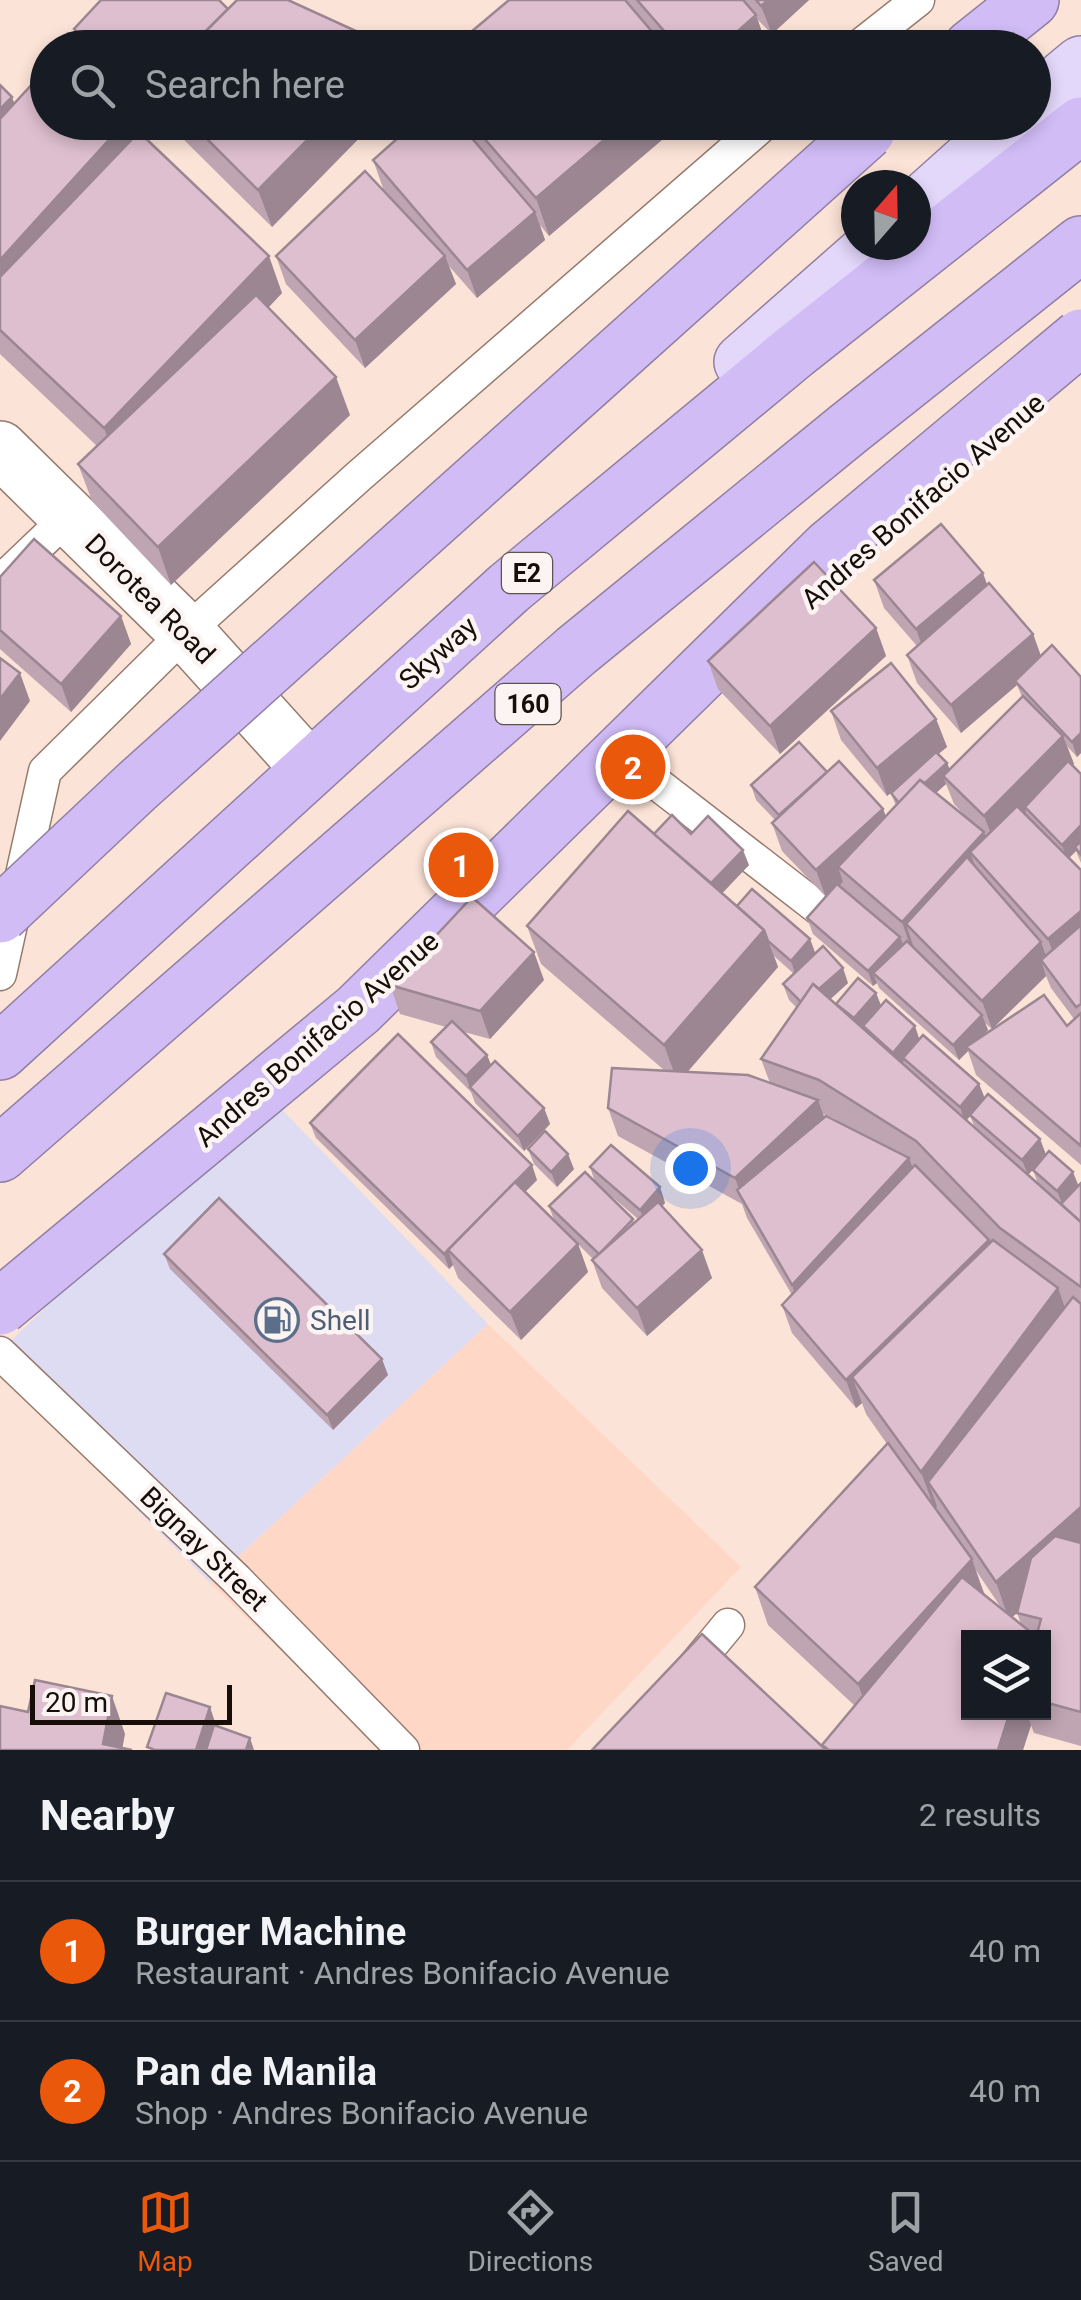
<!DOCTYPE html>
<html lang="en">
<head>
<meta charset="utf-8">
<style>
	:root { --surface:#171b24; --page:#242831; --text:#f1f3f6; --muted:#9ea1a6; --line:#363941; --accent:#ea580c }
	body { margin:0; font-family:Roboto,sans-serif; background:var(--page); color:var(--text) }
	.controls { position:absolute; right:30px; bottom:30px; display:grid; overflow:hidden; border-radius:0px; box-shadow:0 5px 15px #0003 }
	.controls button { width:90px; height:90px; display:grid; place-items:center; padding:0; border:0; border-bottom:2px solid var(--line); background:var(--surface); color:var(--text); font:50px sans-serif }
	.compass { position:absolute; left:841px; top:170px; width:90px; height:90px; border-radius:50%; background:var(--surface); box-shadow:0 5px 15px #0003; rotate:20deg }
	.scale { position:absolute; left:30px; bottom:25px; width:202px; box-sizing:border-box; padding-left:10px; border:5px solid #180e09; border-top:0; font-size:28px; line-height:35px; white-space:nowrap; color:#180e09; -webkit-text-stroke:8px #fbf4f2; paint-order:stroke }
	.you { position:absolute; left:690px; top:1168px; width:35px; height:35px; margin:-25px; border:8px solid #fff; border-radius:50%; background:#1a73e8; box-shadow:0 0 0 15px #1a73e833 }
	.badge { display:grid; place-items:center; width:65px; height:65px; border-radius:50%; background:var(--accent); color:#fff; font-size:32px; font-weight:700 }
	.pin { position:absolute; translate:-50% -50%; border:5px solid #fff; box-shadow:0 2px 10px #0006 }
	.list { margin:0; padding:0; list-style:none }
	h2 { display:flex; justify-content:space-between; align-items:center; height:130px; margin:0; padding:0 40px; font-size:42px }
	h2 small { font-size:32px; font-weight:400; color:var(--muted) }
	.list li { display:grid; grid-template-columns:65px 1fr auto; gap:30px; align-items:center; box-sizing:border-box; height:140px; padding:0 40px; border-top:2px solid var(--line) }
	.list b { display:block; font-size:38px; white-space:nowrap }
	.list p { margin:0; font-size:32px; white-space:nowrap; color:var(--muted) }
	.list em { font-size:32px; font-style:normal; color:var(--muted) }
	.icon { flex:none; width:55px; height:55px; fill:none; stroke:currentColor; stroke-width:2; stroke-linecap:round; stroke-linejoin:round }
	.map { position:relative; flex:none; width:1081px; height:1750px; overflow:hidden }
	.search { position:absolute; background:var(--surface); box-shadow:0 5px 15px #0003; left:30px; right:30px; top:30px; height:110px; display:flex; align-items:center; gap:25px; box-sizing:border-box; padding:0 35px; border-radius:55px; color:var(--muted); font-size:38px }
	.sheet { height:410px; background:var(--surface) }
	nav { display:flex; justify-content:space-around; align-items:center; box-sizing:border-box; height:140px; border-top:2px solid var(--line); background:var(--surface); font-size:28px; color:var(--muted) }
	nav a { display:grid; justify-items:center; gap:5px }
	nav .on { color:var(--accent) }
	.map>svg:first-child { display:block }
</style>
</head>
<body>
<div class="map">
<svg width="1081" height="1750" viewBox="0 0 1081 1750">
	<rect width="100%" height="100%" fill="#fce3d7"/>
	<!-- commercial -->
	<polygon fill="#dedcf2" points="269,1096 488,1324 210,1583 0,1372 0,1351"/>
	<!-- built -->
	<polygon fill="#ffd7c6" points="488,1324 741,1567 567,1750 386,1750 210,1583"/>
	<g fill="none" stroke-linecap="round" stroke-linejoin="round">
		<!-- lane casing -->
		<g stroke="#967a6d" stroke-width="35">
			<g id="lane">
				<polyline points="857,48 918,0"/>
				<polyline points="0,582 68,517"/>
				<polyline points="629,762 823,912"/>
				<polyline points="0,974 45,771 186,632 359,476 766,122"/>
				<polyline points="0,1353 236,1579 403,1750"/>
				<polyline points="686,1676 728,1625"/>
			</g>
		</g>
		<!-- street casing -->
		<g stroke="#967a6d" stroke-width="58">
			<polyline id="street" points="0,449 186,632 296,754"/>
		</g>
		<!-- primary casing -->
		<g stroke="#907fa3" stroke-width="58">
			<g id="primary">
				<polyline points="1034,103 1081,64"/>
				<polyline points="916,208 1012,122"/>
				<polyline points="742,362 875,245"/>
			</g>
		</g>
		<!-- highway casing -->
		<g stroke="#907fa3" stroke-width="58">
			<g id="highway">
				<polyline points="971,48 1031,0"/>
				<polyline points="0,1052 509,588 794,352 1081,125"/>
				<polyline points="0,1154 576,651 848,429 1081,244"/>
			</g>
		</g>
		<!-- lane -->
		<use href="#lane" stroke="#fff" stroke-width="32"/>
		<!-- street -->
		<use href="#street" stroke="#fff" stroke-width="55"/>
		<!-- primary -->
		<use href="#primary" stroke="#e3d7fa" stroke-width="55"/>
		<!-- highway -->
		<use href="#highway" stroke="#d1bcf6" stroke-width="55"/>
		<!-- highway-bridge casing -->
		<g stroke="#907fa3" stroke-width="58" stroke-linecap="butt">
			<g id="highway-bridge">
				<polyline points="0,915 136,787 867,131"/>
				<polyline points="0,1307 358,1010 830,547 1081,337"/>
			</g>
		</g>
		<!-- highway-bridge -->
		<use href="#highway-bridge" stroke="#d1bcf6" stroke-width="55"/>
	</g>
	<!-- wall -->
	<g fill="#bfa4b2" fill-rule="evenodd">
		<polygon points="509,0 809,0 772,34 757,19 766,43 761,48 452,48"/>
		<polygon points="228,9 393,48 81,48 74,29"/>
		<polygon points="0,85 15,103 144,137 282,293 268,308 350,415 171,585 92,501 78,464 97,446 0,354"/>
		<polygon points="166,122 375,122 272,227"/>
		<polygon points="416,122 683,122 549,236 540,225 545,240 477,298 449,266 456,284 365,368 286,284 276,256 383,188 373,160"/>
		<polygon points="0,577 121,616 131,644 71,712 0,649"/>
		<path d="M874 580 987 585 1033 634 1041 656 1081 677V753L1077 757 1067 746 1074 764 1072 765 1081 774V863L1076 851 1069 858 1081 870V1165L976 1075 968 1051 959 1060 879 988 877 983 873 986 813 934 807 918 826 897 782 851 772 823 775 820 756 800 751 785 827 772 883 809 886 816 896 806 891 793 897 787 887 796 841 740 831 711 936 719 947 747 938 754 947 763 950 770 1022 697 1017 685 961 733 917 683 907 655 917 646 884 608ZM946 784 954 804 967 818 936 793ZM1046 976 1051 988 1074 1019 1067 1026 983 1036 988 1030 985 1023 992 1029Z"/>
		<polygon points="876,628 886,656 780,754 718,689 708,661"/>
		<path d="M654 834H691L749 865 722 893 737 906 810 939 815 954 848 983 830 999 837 1005 876 993 881 1006 920 1039 979 1084 985 1099 1040 1139 1046 1155 1028 1175 1038 1184 1033 1170 1078 1186 1081 1183V1746L1034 1733 1031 1725 1023 1750H592L823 1748 822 1745 855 1706 768 1625 755 1587 887 1444 866 1414 862 1403 856 1408 792 1333 782 1305 792 1295 747 1218 742 1204 618 1136 608 1108 664 1070 541 964 527 926ZM774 956 794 974 783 984 789 1000 797 1008 761 1059 770 1083 687 1072 778 967ZM823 1114 833 1118 845 1126 824 1117ZM970 1116 975 1128 967 1120ZM975 1569 1002 1609 985 1595ZM1017 1613 1021 1624 1012 1617ZM968 1638H1044V1712H968Z"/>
		<polygon points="544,980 490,1039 464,1032 487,1055 491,1065 544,1108 550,1124 524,1151 475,1103 471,1092 436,1057 431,1042 446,1027 400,1014 390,985"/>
		<polygon points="310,1123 537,1180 525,1192 554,1220 549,1206 633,1219 634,1222 638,1219 595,1182 590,1167 660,1187 665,1203 662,1206 712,1278 647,1336 602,1288 592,1260 593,1259 578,1244 588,1272 521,1340 458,1278 453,1265 449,1269 316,1138"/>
		<polygon points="528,1149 574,1169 557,1187 534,1164"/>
		<polygon points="164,1254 388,1375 333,1430 170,1269"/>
	</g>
	<!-- shaded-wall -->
	<g fill="#9b8691">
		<polygon points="768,0 809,0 772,34 761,6"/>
		<polygon points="756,15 766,43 761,48 719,48"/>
		<polygon points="12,97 22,125 0,147 0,109"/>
		<polygon points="125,122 139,122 149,149 0,313 0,260"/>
		<polygon points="325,122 375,122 272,227 258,190"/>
		<polygon points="625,122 683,122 549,236 536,198"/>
		<polygon points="535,212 545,240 477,298 467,270"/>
		<polygon points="269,256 282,293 118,466 104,428"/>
		<polygon points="445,256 456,284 365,368 355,340"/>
		<polygon points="336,377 350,415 171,585 158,547"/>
		<polygon points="983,573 993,601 926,657 916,629"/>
		<polygon points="121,616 131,644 71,712 61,684"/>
		<polygon points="876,628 886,656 780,754 770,726"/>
		<polygon points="1033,634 1043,662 1015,681 1017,685 961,733 951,705"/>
		<polygon points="20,673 30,701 0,741 0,699"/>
		<polygon points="936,719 947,747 887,796 877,768"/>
		<polygon points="1081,733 1081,753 1077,757 1072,742"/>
		<polygon points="1063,736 1074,764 1028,810 1025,807 1026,812 995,844 984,816"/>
		<polygon points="947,763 953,778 943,776 946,784 906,820 901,805"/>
		<polygon points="883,809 893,837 838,867 843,882 826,898 816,870"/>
		<polygon points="1081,825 1081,846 1075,847 1076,851 1067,860 1062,845"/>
		<polygon points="984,832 995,860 970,852 979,877 906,924 914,948 912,951 902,922"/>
		<polygon points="743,850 749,865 712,904 706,889"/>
		<polygon points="1081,911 1081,948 1058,967 1048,939"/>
		<polygon points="764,930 778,967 678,1083 664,1045"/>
		<polygon points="900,937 906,952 873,973 877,983 873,986 868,971"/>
		<polygon points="810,939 816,955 796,976 791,961"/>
		<polygon points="1041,942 1051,970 1041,960 1046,976 992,1029 982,1001"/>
		<polygon points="534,952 544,980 490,1039 480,1011"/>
		<polygon points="843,968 848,983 808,1020 803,1004"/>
		<polygon points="876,993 882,1008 860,1034 854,1018"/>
		<polygon points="982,1015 988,1030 969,1049 966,1047 968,1051 959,1060 953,1045"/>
		<polygon points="915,1026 920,1041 898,1068 893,1053"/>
		<polygon points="487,1055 493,1070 470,1087 471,1092 466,1076"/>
		<polygon points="979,1084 985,1099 965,1122 960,1107"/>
		<polygon points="818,1100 828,1128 745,1206 735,1178"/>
		<polygon points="544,1108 550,1124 524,1151 518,1136"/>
		<polygon points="1040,1139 1046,1155 1028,1175 1022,1160"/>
		<polygon points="568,1154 574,1169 557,1187 551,1172"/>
		<polygon points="909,1158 919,1186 802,1313 792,1285"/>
		<polygon points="532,1165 537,1180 458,1260 448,1250"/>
		<polygon points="1073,1172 1079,1187 1063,1206 1057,1191"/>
		<polygon points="660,1187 665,1203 646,1225 640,1210"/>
		<polygon points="989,1240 1000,1268 852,1377 862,1403 856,1408 846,1380"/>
		<polygon points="578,1244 588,1272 521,1340 510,1312"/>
		<polygon points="448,1250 453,1265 449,1269 444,1254"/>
		<polygon points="702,1250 712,1278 647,1336 637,1308"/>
		<polygon points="1058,1288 1071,1325 928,1482 937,1506 935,1510 921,1472"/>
		<polygon points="382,1359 388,1375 333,1430 327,1415"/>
		<polygon points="1081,1507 1081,1556 1009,1620 996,1582"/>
		<polygon points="972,1559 985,1597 872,1722 858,1684"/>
		<polygon points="112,1696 125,1734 122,1750 103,1744"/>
		<polygon points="210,1707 215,1722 206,1750 196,1750"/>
		<polygon points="1010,1712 1026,1712 1031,1725 1023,1750 998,1750"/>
		<polygon points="250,1738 254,1750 246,1750"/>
	</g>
	<!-- building -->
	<g fill="#debfcf" stroke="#9b8691" stroke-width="2.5">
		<polygon points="101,0 219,0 228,9 189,48 94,48 74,29"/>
		<polygon points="237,0 288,0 393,48 189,48"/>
		<polygon points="509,0 625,0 666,48 452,48"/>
		<polygon points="637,0 743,0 756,15 719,48 679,48"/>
		<polygon points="756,0 768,0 761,6"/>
		<polygon points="48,67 48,122 125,122 0,260 0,119"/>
		<polygon points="0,85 12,97 0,109"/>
		<polygon points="190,122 325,122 258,190"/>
		<polygon points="416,122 458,122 535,212 467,270 373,160"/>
		<polygon points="470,122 625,122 536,198"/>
		<polygon points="139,132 269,256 104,428 0,330 0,277"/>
		<polygon points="365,171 445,256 355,340 276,256"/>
		<polygon points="256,295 336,377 158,547 78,464"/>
		<polygon points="941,524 983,573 916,629 874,580"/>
		<polygon points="34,539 121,616 61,684 0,630 0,577"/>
		<polygon points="814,562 876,628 770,726 708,661"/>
		<polygon points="989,583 1033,634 951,705 907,655"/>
		<polygon points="1052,645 1081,677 1081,733 1072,742 1015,681"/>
		<polygon points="0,658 20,673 0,699"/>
		<polygon points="891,663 936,719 877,768 831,711"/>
		<polygon points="1023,696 1063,736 984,816 943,776"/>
		<polygon points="799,742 827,772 779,815 751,785"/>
		<polygon points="936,752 947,763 925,783 920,780 899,803 891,793"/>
		<polygon points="839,761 883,809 816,870 772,823"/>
		<polygon points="1068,761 1081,774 1081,825 1062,845 1025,807"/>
		<polygon points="920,780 984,832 902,922 838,867"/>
		<polygon points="1017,806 1081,870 1081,911 1048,939 970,852"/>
		<polygon points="628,811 764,930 664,1045 527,926"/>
		<polygon points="672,815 691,834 708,816 743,850 711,883 654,834"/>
		<polygon points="1081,841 1081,855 1075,847"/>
		<polygon points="967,857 1041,942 982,1001 906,924"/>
		<polygon points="837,884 900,937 868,971 807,918"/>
		<polygon points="752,889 810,939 791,961 768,941 764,930 737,906"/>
		<polygon points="472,897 534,952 480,1011 390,985"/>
		<polygon points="1081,925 1081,1004 1076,1007 1041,960"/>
		<polygon points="907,941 982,1015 953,1045 873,973"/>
		<polygon points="823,946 843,968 819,989 813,984 801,1002 783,984"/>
		<polygon points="858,978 876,993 854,1018 836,1004"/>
		<polygon points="813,984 1081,1222 1081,1287 1000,1228 916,1141 819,1080 761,1059"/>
		<polygon points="1044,995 1067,1026 1081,1013 1081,1146 966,1047"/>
		<polygon points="886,1000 915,1026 893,1053 863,1026"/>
		<polygon points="452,1021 487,1055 466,1076 431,1042"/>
		<polygon points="398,1034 532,1165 444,1254 310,1123"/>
		<polygon points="923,1035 979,1084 960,1107 903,1058"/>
		<polygon points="495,1061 544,1108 518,1136 470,1087"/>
		<polygon points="612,1068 748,1075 818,1100 735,1178 608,1108"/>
		<polygon points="988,1094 1040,1139 1022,1160 970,1115"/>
		<polygon points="826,1116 909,1158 792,1285 737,1190"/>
		<polygon points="545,1131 568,1154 551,1172 528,1149"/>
		<polygon points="611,1145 660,1187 640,1210 590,1167"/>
		<polygon points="1049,1151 1073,1172 1057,1191 1033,1170"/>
		<polygon points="915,1165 989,1240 846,1380 782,1305"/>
		<polygon points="585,1172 633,1219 599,1254 549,1206"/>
		<polygon points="515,1182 578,1244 510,1312 448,1250"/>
		<polygon points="1081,1183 1081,1222 1061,1204"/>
		<polygon points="219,1198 382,1359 327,1415 164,1254"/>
		<polygon points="658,1202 702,1250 637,1308 592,1260"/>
		<polygon points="993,1240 1058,1288 921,1472 852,1377"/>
		<polygon points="1073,1297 1081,1304 1081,1507 996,1582 928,1482"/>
		<polygon points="888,1443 972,1559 858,1684 755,1587"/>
		<polygon points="1055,1536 1081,1543 1081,1712 1044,1702 1044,1638 1036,1638 1041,1619 1017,1613 1031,1558"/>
		<polygon points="962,1577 1033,1634 1032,1638 968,1638 968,1712 1010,1712 998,1750 829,1750 822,1745"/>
		<polygon points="702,1634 826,1750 592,1750"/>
		<polygon points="35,1680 112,1696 103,1744 132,1750 0,1750 0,1706 28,1712"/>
		<polygon points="166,1693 210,1707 196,1750 155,1750 147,1747"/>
		<polygon points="214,1725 250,1738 246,1750 206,1750"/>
	</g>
	<!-- icons -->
	<defs>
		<g id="fuel-ring" transform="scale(2.25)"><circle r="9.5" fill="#fbf4f2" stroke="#5c6f8a" stroke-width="1.5"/><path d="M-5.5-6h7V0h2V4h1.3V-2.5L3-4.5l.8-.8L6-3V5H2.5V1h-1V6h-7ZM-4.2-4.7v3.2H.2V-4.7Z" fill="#5c6f8a"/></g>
	</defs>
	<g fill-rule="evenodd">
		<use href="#fuel-ring" x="277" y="1320"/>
	</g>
	<g text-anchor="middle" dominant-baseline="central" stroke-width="9" stroke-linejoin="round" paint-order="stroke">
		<!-- shield labels -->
		<g fill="#fbf4f2" stroke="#5c534f" stroke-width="2.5">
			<rect x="502" y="553" width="50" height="40" rx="8"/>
			<rect x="495.5" y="684" width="65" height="40" rx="8"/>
		</g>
		<g font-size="25" font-weight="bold" fill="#180e09">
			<text x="527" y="573">E2</text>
			<text x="528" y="704">160</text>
		</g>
		<!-- street labels -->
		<g font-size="28" fill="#180e09" stroke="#fbf4f2">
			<text transform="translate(923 501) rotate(-41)">Andres Bonifacio Avenue</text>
			<text transform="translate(150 599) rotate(45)">Dorotea Road</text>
			<text transform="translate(438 653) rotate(-42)">Skyway</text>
			<text transform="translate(317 1039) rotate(-41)">Andres Bonifacio Avenue</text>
			<text transform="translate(204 1549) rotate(44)">Bignay Street</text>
		</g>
		<!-- service labels -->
		<g font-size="28" fill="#4e5e75" stroke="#fbf4f2" text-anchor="start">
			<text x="310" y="1320">Shell</text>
		</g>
	</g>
</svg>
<div class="controls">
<button><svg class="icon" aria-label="layers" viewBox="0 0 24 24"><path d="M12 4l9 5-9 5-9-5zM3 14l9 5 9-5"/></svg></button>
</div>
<svg class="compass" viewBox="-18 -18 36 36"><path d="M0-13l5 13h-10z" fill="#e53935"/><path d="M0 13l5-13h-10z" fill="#9ea1a6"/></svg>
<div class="scale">20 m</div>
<div class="you"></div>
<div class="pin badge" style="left:461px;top:865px">1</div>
<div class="pin badge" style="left:633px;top:767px">2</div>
<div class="search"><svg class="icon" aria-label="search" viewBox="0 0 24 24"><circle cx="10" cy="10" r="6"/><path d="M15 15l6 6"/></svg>Search here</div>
</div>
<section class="sheet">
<h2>Nearby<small>2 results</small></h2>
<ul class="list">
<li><span class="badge">1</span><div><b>Burger Machine</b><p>Restaurant · Andres Bonifacio Avenue</p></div><em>40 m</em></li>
<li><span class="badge">2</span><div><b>Pan de Manila</b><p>Shop · Andres Bonifacio Avenue</p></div><em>40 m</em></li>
</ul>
</section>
<nav>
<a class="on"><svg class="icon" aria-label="map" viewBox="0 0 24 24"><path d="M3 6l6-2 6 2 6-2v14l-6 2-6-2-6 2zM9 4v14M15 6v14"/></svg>Map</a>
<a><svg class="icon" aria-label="directions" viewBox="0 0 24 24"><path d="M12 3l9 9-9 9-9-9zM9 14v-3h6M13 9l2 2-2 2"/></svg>Directions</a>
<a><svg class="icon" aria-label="saved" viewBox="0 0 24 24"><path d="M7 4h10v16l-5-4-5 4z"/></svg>Saved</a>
</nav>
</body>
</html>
